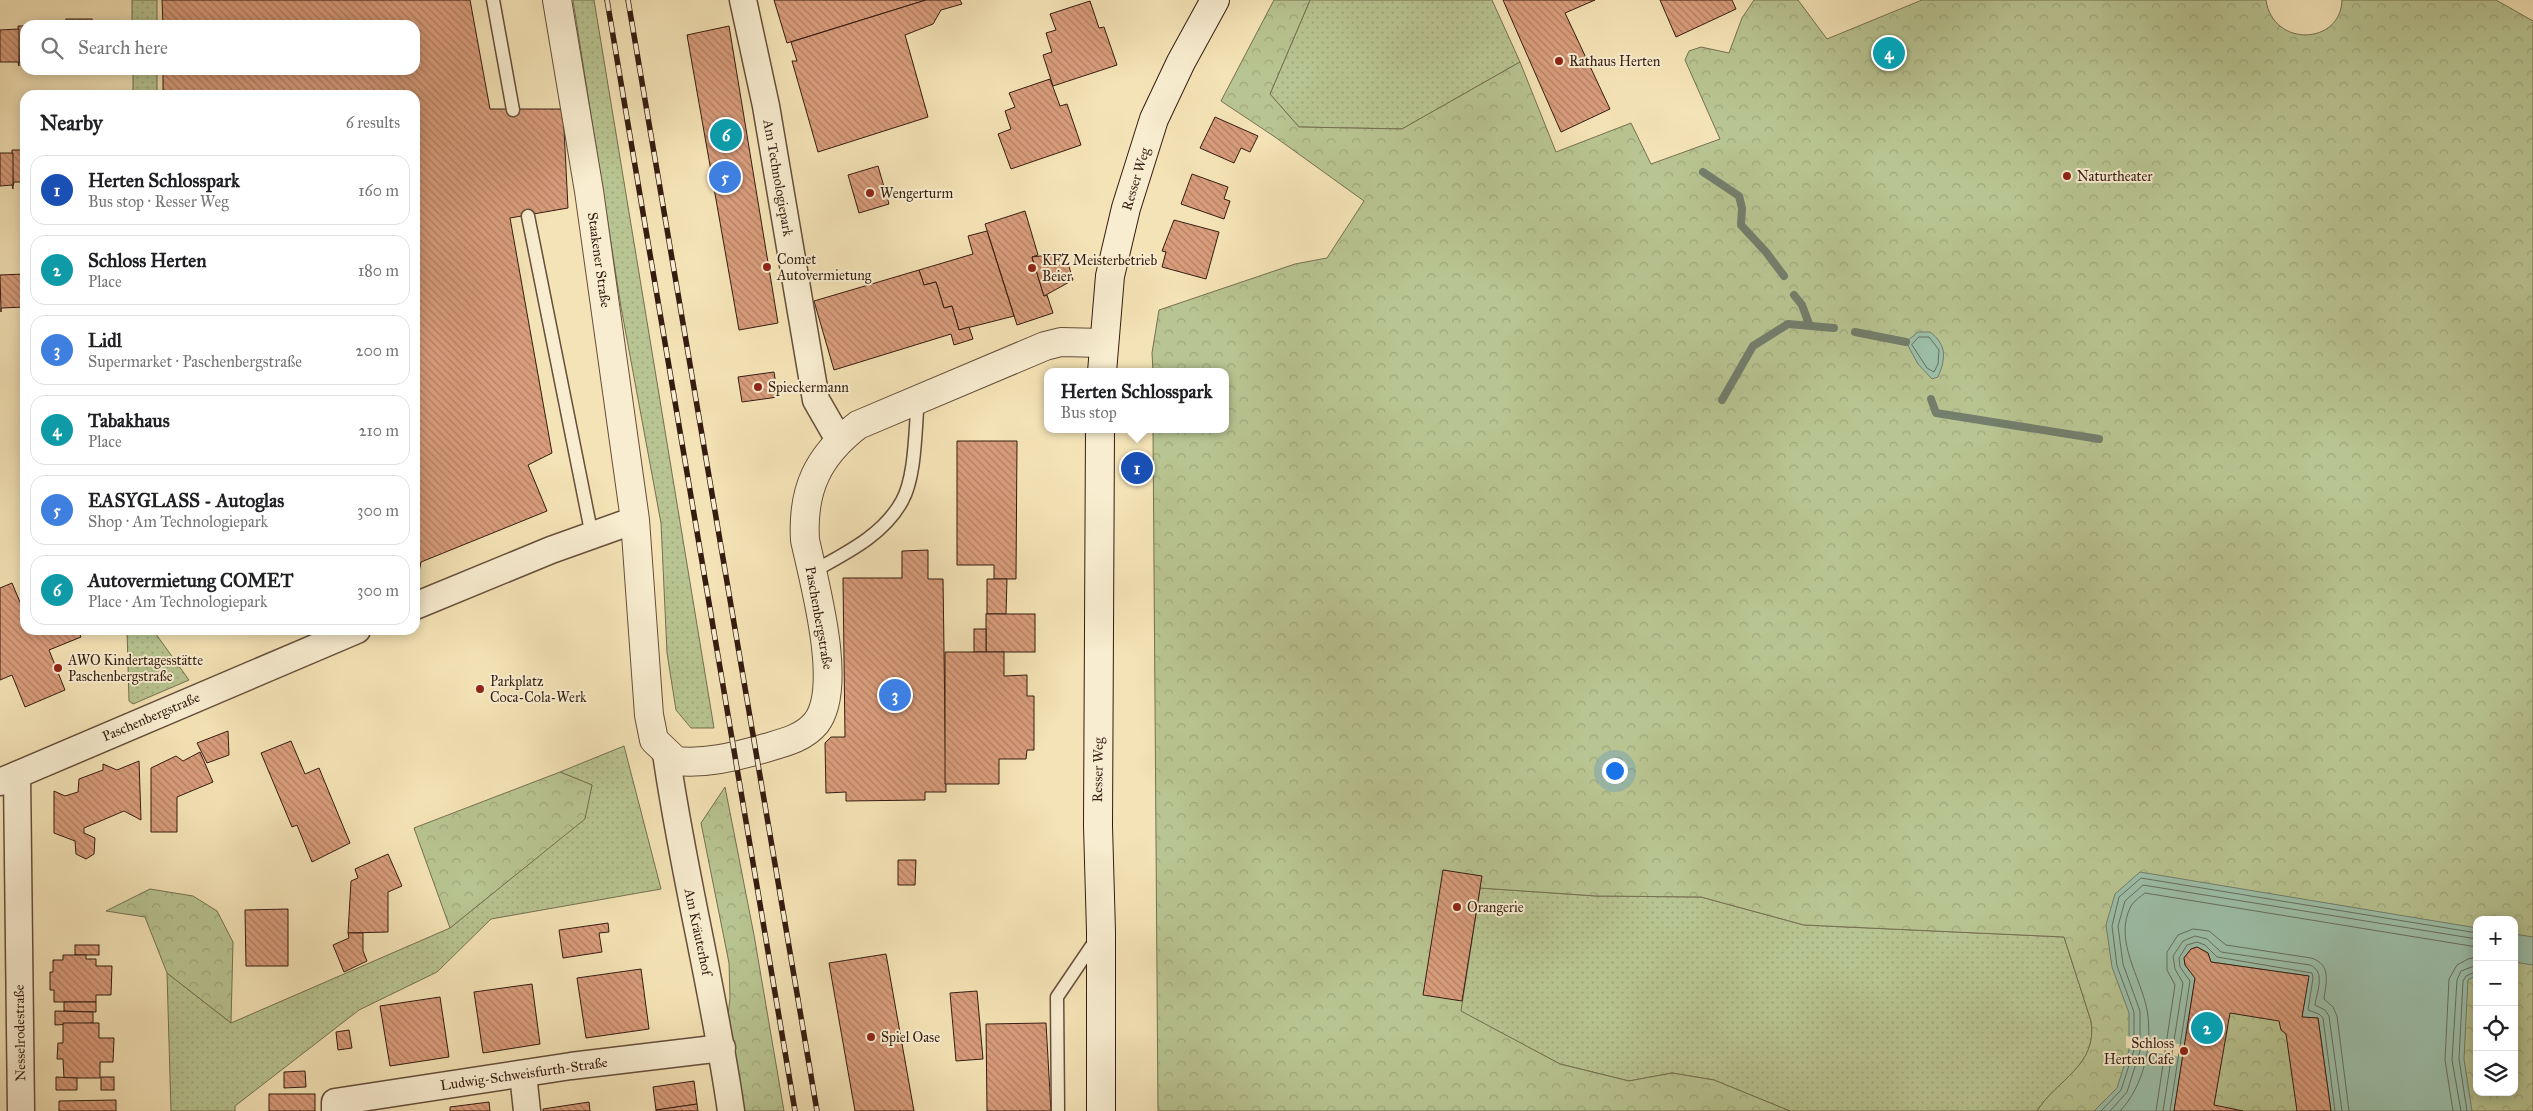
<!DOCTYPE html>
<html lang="en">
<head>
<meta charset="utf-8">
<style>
	:root { --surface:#fff; --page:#f6f6f6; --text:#202124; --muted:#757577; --line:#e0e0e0; --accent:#2563eb }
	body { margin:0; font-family:"IM FELL Great Primer",serif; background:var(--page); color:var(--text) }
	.controls { position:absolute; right:15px; bottom:15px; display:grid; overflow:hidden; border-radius:10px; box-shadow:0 2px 12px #0003 }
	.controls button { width:45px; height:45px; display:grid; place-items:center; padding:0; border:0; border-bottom:1px solid var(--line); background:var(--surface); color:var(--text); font:25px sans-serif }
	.you { position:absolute; left:1614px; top:770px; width:18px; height:18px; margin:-12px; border:4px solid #fff; border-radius:50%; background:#1a73e8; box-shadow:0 0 0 8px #1a73e833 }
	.badge { display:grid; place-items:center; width:32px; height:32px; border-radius:50%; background:var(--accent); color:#fff; font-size:16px; font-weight:700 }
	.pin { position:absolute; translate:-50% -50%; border:2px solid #fff; box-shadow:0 1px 5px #0006 }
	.popup { position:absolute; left:1044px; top:368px; width:185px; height:65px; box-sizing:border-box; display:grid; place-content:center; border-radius:10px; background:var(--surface); filter:drop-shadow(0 1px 4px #0005); font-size:16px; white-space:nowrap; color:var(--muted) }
	.popup b { font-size:19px; color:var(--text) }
	.popup::after { content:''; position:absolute; left:50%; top:100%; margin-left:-10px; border:10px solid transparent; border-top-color:var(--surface) }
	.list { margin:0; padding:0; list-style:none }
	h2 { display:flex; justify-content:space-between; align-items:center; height:65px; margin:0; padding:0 20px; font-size:21px }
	h2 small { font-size:16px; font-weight:400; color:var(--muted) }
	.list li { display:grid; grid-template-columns:32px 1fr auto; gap:15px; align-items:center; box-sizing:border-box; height:70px; margin:0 10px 10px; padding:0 10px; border:1px solid var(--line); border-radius:15px }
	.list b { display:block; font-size:19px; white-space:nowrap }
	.list p { margin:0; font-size:16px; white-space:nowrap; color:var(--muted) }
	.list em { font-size:16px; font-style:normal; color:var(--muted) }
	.icon { flex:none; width:28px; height:28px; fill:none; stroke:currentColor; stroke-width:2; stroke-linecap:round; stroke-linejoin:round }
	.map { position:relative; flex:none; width:2533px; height:1111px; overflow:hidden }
	.search { position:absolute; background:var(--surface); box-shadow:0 2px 12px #0003; left:20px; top:20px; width:400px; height:55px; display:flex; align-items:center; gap:12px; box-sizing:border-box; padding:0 18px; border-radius:15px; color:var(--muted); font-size:19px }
	.panel { position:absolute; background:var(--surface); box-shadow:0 2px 12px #0003; left:20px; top:90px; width:400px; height:545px; border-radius:15px }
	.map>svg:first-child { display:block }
</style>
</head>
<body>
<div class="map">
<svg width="2533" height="1111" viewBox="0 0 2533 1111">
	<defs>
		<pattern id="grass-dots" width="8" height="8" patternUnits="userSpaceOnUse" patternTransform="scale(1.25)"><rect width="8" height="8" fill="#b8c491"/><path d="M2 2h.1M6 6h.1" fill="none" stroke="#9fa87c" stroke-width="1.8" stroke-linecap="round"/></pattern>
		<pattern id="forest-crowns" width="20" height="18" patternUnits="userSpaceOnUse" patternTransform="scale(1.25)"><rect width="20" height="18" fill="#b8c491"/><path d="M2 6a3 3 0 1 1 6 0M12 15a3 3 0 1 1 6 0" fill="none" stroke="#9fa87c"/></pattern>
		<pattern id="building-back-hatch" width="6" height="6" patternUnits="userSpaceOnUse" patternTransform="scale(1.25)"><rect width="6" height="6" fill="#d99d7c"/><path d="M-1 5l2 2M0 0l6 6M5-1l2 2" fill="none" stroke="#b17f64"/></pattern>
	</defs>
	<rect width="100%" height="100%" fill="#f4e3b6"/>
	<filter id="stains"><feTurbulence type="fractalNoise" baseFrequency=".004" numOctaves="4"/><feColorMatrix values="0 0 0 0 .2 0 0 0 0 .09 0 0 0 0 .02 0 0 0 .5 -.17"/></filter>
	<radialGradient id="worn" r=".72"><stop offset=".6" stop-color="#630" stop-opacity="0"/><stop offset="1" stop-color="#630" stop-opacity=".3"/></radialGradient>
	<!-- grass -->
	<g fill="url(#grass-dots)" stroke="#767051">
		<rect x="132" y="0" width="25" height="25"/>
		<polygon points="573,0 594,0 714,728 691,728 676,710 667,653 661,523 621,307"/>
		<polygon points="1310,0 1492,0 1520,62 1402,129 1299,127 1270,94"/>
		<rect x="133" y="70" width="24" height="25"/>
		<polygon points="127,630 153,630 189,680 133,704 129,701"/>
		<polygon points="624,746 661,889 491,919 437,972 359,1010 235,1106 235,1111 171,1111 167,973 231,1023 450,928 584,819 592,785 560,772"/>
		<path d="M1480 888 1596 896 1701 897 1804 925 2064 937 2091 1021C2098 1066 2057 1079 2037 1111H1790L1714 1080 1672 1073 1629 1081 1560 1064 1460 1011Z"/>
	</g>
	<!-- forest -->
	<g fill="url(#forest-crowns)" stroke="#767051" fill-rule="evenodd">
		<path d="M1274 0H1310L1270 94 1299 127 1402 129 1520 62 1556 152 1631 123 1651 164 1720 139 1685 60 1689 51 1701 47 1729 53 1742 18 1754 0H1798L1827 39 1922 0H2266C2273 48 2341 45 2342 0H2496L2533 21V1111H2037C2057 1079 2098 1066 2091 1021L2064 937 1804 925 1701 897 1596 896 1480 888 1461 1011 1560 1064 1629 1081 1672 1073 1714 1080 1790 1111H1158L1153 429H1226V372H1153L1152 353 1159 310 1295 264 1327 258 1364 201 1275 137 1221 101ZM2477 920H2514V1092H2477Z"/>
		<polygon points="560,772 592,785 585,819 450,928 414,828"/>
		<polygon points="725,787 754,935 784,1111 740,1111 727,1024 730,998 729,963 701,823"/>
		<polygon points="150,889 193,896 217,911 233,942 231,1023 167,973 145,917 106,911"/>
	</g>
	<!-- water -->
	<g fill="#9cbfa9" stroke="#737e6c">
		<path d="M1918 332H1930C1947 345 1946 358 1938 377L1932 379 1918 364 1906 342Z"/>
		<polygon points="2140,872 2477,928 2477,975 2468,980 2464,1059 2472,1111 2331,1111 2318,1018 2302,1017 2308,976 2211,962 2208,953 2197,947 2191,949 2184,958 2185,965 2195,978 2174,1111 2094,1111 2117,1088 2129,1050 2129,1013 2112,967 2106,925 2115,894"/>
		<polygon points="2514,934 2533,937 2533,965 2514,962"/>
	</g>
	<!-- pier -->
	<polygon fill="#f4e3b6" points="2126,1036 2185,1045 2183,1057 2126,1048"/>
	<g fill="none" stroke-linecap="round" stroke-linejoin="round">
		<!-- shore -->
		<g stroke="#686e5d" stroke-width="1">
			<polygon points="1919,337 1929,337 1939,350 1938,364 1934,372 1927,368 1912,345"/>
			<polyline points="2101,1111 2121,1090 2134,1050 2134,1012 2117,966 2112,926 2119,897 2141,878 2477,933"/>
			<polyline points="2110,1111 2127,1092 2140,1051 2140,1011 2123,964 2118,926 2125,901 2143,885 2477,939"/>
			<path d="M2120 1111C2144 1086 2153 1044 2147 1010 2141 977 2113 940 2131 906 2134 901 2141 896 2145 893L2477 947"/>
			<path d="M2156 1111 2175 985 2167 970V952L2178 935 2193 929 2209 931 2226 945 2311 958C2332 964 2326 983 2324 999L2333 1007 2337 1016 2349 1111"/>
			<path d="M2163 1111 2183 983 2175 969 2173 956 2183 941 2195 936 2207 939 2221 952 2310 965C2326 972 2317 991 2315 1005L2325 1010 2329 1016 2342 1111"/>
			<polyline points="2170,1111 2190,981 2180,967 2179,958 2187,945 2197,942 2205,945 2217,957 2312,973 2313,978 2308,1010 2319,1014 2323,1018 2335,1111"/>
			<polyline points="2453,1111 2445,1060 2449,979 2457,965 2468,959 2477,957"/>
			<polyline points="2461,1111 2452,1060 2457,980 2461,971 2477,965"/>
			<polyline points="2467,1111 2459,1059 2463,981 2466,976 2477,971"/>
		</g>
		<!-- stream -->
		<g stroke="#737e6c" stroke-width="8">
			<polyline points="1703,172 1739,196 1742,208 1741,225 1766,252 1784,276"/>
			<polyline points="1794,295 1802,305 1809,324"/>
			<polyline points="1855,332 1906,342"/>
			<polyline points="1931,399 1936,413 2099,439"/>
			<polyline points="1722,400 1753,346 1788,324 1834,328"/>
		</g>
	</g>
	<!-- building -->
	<g fill="url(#building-back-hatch)" stroke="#351c11">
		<polygon points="162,0 470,0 490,109 563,109 568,208 510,218 552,453 528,465 547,511 421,562 419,572 415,572 415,95 163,95 163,70 415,70 415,25 163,25"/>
		<polygon points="774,0 926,0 787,43"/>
		<polygon points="926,0 960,0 962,4 941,10 933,24 905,35 928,117 818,152 792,61 797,61 791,42"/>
		<polygon points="1503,0 1595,0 1565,13 1610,109 1561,132"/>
		<polygon points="1660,0 1732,0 1736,9 1676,37"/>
		<polygon points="1090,1 1099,28 1104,27 1117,65 1053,86 1043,55 1052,52 1046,33 1056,30 1050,14"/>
		<rect x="66" y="19" width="26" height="6"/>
		<polygon points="18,26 25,26 25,59 20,59 20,63 19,63"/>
		<polygon points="729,26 778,323 739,330 687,35"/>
		<polygon points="19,29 19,66 18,62 0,62 0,30"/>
		<polygon points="1882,43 1900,46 1897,64 1879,61"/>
		<polygon points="1050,79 1060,106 1067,104 1081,145 1011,169 998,134 1011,129 1005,111 1015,107 1009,93"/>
		<polygon points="1215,117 1258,136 1250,152 1241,148 1234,163 1200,148"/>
		<polygon points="12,150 25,150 25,182 14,182 13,186"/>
		<polygon points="0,153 13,153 13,189 12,185 0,186"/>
		<polygon points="878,166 889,204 859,213 848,175"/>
		<polygon points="1192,174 1228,187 1224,199 1230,201 1224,219 1181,204"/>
		<polygon points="1025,211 1038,255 1032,257 1044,296 1047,295 1053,313 1017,325 985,224"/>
		<polygon points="1174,220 1219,232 1206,279 1162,267 1166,252 1162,251"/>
		<polygon points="987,231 1014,316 959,330 952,306 944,308 936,282 924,285 919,270 973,254 968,236"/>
		<polygon points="1065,253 1073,280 1044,296 1032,257"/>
		<polygon points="919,270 924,285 936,282 944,308 952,306 959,330 969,327 973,339 954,345 951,334 834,370 814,301"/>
		<polygon points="25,274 25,312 25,307 1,308 1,312 0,275"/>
		<polygon points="774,372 778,397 742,402 738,377"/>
		<polygon points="957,441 1017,441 1016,579 994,579 994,565 957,565"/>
		<polygon points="928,550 928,579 943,579 946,792 925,792 925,800 846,801 846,792 826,793 825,743 831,737 845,737 843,578 902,578 902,551"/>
		<polygon points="987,579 1007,579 1006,614 987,614"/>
		<polygon points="12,583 25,614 25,630 78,630 81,637 49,650 65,690 25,707 12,675 0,680 0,588"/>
		<rect x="986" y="614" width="49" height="38"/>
		<rect x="974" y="629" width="12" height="23"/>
		<polygon points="945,652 1004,652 1004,676 1027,675 1027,696 1034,696 1034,750 1027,750 1026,759 999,759 999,784 945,784"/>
		<polygon points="228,731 229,755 207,763 197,743"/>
		<polygon points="291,741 305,774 319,768 350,843 312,862 297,825 292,827 261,753"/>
		<polygon points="200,752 213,782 177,797 177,832 151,832 151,768 176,756 183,761"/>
		<polygon points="139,761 141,820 124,811 84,828 84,833 95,838 94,854 86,859 76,854 75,841 54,833 54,791 65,796 78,792 79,779 103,770 103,764 117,770"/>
		<polygon points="388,854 402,886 388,892 388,932 348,933 351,881 358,878 355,869"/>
		<polygon points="898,860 916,860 915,885 898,885"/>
		<polygon points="1443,870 1482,876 1462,1001 1423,995"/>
		<polygon points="288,909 288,966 246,966 245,910"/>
		<polygon points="608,923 609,932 599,933 602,952 563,958 559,930"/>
		<polygon points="348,933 363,933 363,951 367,961 344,972 333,945 349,938"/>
		<rect x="75" y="945" width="24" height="10"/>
		<polygon points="2197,947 2208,953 2211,962 2309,976 2302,1017 2318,1018 2331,1111 2297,1111 2286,1034 2281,1030 2279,1021 2230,1013 2214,1105 2243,1111 2174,1111 2195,978 2185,965 2184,958 2191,949"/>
		<polygon points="886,954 914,1111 855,1111 829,963"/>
		<polygon points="63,955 86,955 86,959 96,959 96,966 112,966 111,995 96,995 96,1002 54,1002 54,990 50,990 50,972 53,972 53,960 63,960"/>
		<polygon points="641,969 649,1029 586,1038 577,978"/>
		<polygon points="532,984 540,1044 483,1053 474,992"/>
		<polygon points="977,991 983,1059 956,1061 950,993"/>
		<polygon points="440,997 449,1057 390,1066 380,1006"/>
		<polygon points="64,1002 96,1002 96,1012 64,1011"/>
		<polygon points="55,1011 93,1012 93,1023 55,1025"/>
		<polygon points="63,1023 99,1023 99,1038 114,1038 113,1062 100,1062 100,1078 64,1078 63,1059 57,1059 58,1043 63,1043"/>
		<polygon points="1046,1023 1051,1111 987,1111 986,1024"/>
		<polygon points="349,1030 352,1048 338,1050 336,1032"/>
		<polygon points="305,1071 306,1087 284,1088 284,1072"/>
		<polygon points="56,1077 77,1078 77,1090 56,1090"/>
		<rect x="101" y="1077" width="13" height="13"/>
		<polygon points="694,1081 697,1104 656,1110 653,1087"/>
		<rect x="269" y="1094" width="46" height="17"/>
		<polygon points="116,1100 116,1111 59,1111 59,1101"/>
		<polygon points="489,1102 490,1111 450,1111 450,1107"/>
		<polygon points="589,1102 590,1111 543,1111 543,1109"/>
		<polygon points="697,1104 698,1111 656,1111 656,1110"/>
	</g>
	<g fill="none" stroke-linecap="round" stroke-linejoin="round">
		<!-- service casing -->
		<g stroke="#654e3a" stroke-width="15">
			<g id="service">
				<polyline points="493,0 513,110"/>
				<polyline points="528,216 592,536"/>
				<path d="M812 572C844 554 883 536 902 501 916 476 915 428 918 399"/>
				<polyline points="1058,1111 1057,997 1097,938"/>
			</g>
		</g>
		<!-- minor casing -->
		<g stroke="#654e3a" stroke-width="29">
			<g id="minor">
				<polyline points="743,0 766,106 816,400 839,440"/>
				<polyline points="415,606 551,550 635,520"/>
				<path d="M666 753C683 873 714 991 731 1111"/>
				<polyline points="17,775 21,1111"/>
				<polyline points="0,782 357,630"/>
				<polyline points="523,1074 527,1111"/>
				<polyline points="335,1111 335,1102 571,1066 722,1048"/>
			</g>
		</g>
		<!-- tertiary casing -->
		<g stroke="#654e3a" stroke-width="30">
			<path id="tertiary" d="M557 0 589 191 635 520 649 715 654 740 676 761C705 764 734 757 762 749 782 743 803 739 816 723 844 688 814 582 805 540 802 489 818 456 858 425L1045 346 1061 342 1103 343"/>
		</g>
		<!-- secondary casing -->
		<g stroke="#351c11" stroke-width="30">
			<g id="secondary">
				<polyline points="1102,372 1110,276 1126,208 1154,119 1181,62 1215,0"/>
				<polyline points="1100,429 1098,826 1101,932 1101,1111"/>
			</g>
		</g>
		<!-- service -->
		<use href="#service" stroke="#f8edd0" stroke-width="12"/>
		<!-- minor -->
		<use href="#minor" stroke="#f8edd0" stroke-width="26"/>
		<!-- tertiary -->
		<use href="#tertiary" stroke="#f8edd0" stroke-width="28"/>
		<!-- secondary -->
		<use href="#secondary" stroke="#f8edd0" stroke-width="28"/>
		<!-- rail casing -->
		<g stroke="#351c11" stroke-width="5.5">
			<g id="rail">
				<polyline points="607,0 795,1111"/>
				<polyline points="628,0 817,1111"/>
			</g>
		</g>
		<!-- rail -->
		<use href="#rail" stroke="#f8edd0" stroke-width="4" stroke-dasharray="11" stroke-linecap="butt"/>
	</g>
	<!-- markers -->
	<g fill="#8f2418" stroke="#f8edd0" stroke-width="2">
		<circle cx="1559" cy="61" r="5"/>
		<circle cx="2067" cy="176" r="5"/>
		<circle cx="870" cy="193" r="5"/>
		<circle cx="767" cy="267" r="5"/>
		<circle cx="1032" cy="268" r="5"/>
		<circle cx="758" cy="387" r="5"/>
		<circle cx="58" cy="668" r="5"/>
		<circle cx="480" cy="689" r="5"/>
		<circle cx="1457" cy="907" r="5"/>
		<circle cx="871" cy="1037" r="5"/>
		<circle cx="2184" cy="1051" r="5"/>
	</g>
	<g text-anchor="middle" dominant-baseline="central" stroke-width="4" stroke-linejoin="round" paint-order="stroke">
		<!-- poi labels -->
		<g font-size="14" fill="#351c11" stroke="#f8edd0" text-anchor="start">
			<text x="1569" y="61">Rathaus Herten</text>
			<text x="2077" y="176">Naturtheater</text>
			<text x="880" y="193">Wengerturm</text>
			<text x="777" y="259">Comet<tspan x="777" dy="16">Autovermietung</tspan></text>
			<text x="1042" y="260">KFZ Meisterbetrieb<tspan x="1042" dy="16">Beier</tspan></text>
			<text x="768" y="387">Spieckermann</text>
			<text x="68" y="660">AWO Kindertagesstätte<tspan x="68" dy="16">Paschenbergstraße</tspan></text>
			<text x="490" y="681">Parkplatz<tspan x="490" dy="16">Coca-Cola-Werk</tspan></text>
			<text x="1467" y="907">Orangerie</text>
			<text x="881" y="1037">Spiel Oase</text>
			<text x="2174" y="1043" text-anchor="end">Schloss<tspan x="2174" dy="16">Herten Cafe</tspan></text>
		</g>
		<!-- street labels -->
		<g font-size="14" fill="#351c11" stroke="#f8edd0">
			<text transform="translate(778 178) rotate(80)">Am Technologiepark</text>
			<text transform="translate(1136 179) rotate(-73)">Resser Weg</text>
			<text transform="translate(599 260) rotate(82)">Staakener Straße</text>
			<text transform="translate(819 618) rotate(80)">Paschenbergstraße</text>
			<text transform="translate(151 717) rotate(-23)">Paschenbergstraße</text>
			<text transform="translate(1098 770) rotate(-89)">Resser Weg</text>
			<text transform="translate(698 932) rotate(78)">Am Kräuterhof</text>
			<text transform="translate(20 1033) rotate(-91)">Nesselrodestraße</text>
			<text transform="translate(524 1074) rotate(-8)">Ludwig-Schweisfurth-Straße</text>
		</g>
	</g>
	<rect width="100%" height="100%" filter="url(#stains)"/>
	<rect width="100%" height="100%" fill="url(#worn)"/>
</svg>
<div class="controls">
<button>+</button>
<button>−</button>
<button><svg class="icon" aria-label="locate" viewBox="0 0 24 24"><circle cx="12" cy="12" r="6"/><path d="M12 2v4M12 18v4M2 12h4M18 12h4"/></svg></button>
<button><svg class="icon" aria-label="layers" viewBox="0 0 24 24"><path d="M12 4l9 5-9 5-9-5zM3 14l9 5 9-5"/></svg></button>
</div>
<div class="you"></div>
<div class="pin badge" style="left:1137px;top:468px;background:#1a4fb4">1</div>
<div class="popup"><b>Herten Schlosspark</b>Bus stop</div>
<div class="pin badge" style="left:2207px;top:1028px;background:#0f9aa8">2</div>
<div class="pin badge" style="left:895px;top:695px;background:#3f7fe0">3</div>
<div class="pin badge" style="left:1889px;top:53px;background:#0f9aa8">4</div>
<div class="pin badge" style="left:725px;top:177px;background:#3f7fe0">5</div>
<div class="pin badge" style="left:726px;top:135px;background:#0f9aa8">6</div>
<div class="search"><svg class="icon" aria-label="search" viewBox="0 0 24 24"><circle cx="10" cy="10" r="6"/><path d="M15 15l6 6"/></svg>Search here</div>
<section class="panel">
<h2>Nearby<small>6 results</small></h2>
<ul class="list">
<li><span class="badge" style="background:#1a4fb4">1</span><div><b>Herten Schlosspark</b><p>Bus stop · Resser Weg</p></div><em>160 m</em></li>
<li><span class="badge" style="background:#0f9aa8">2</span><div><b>Schloss Herten</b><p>Place</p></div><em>180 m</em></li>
<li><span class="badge" style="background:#3f7fe0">3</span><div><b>Lidl</b><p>Supermarket · Paschenbergstraße</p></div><em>200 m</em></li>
<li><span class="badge" style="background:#0f9aa8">4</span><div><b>Tabakhaus</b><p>Place</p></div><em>210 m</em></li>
<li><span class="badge" style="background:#3f7fe0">5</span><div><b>EASYGLASS - Autoglas</b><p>Shop · Am Technologiepark</p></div><em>300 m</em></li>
<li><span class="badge" style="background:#0f9aa8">6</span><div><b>Autovermietung COMET</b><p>Place · Am Technologiepark</p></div><em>300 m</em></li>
</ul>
</section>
</div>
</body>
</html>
